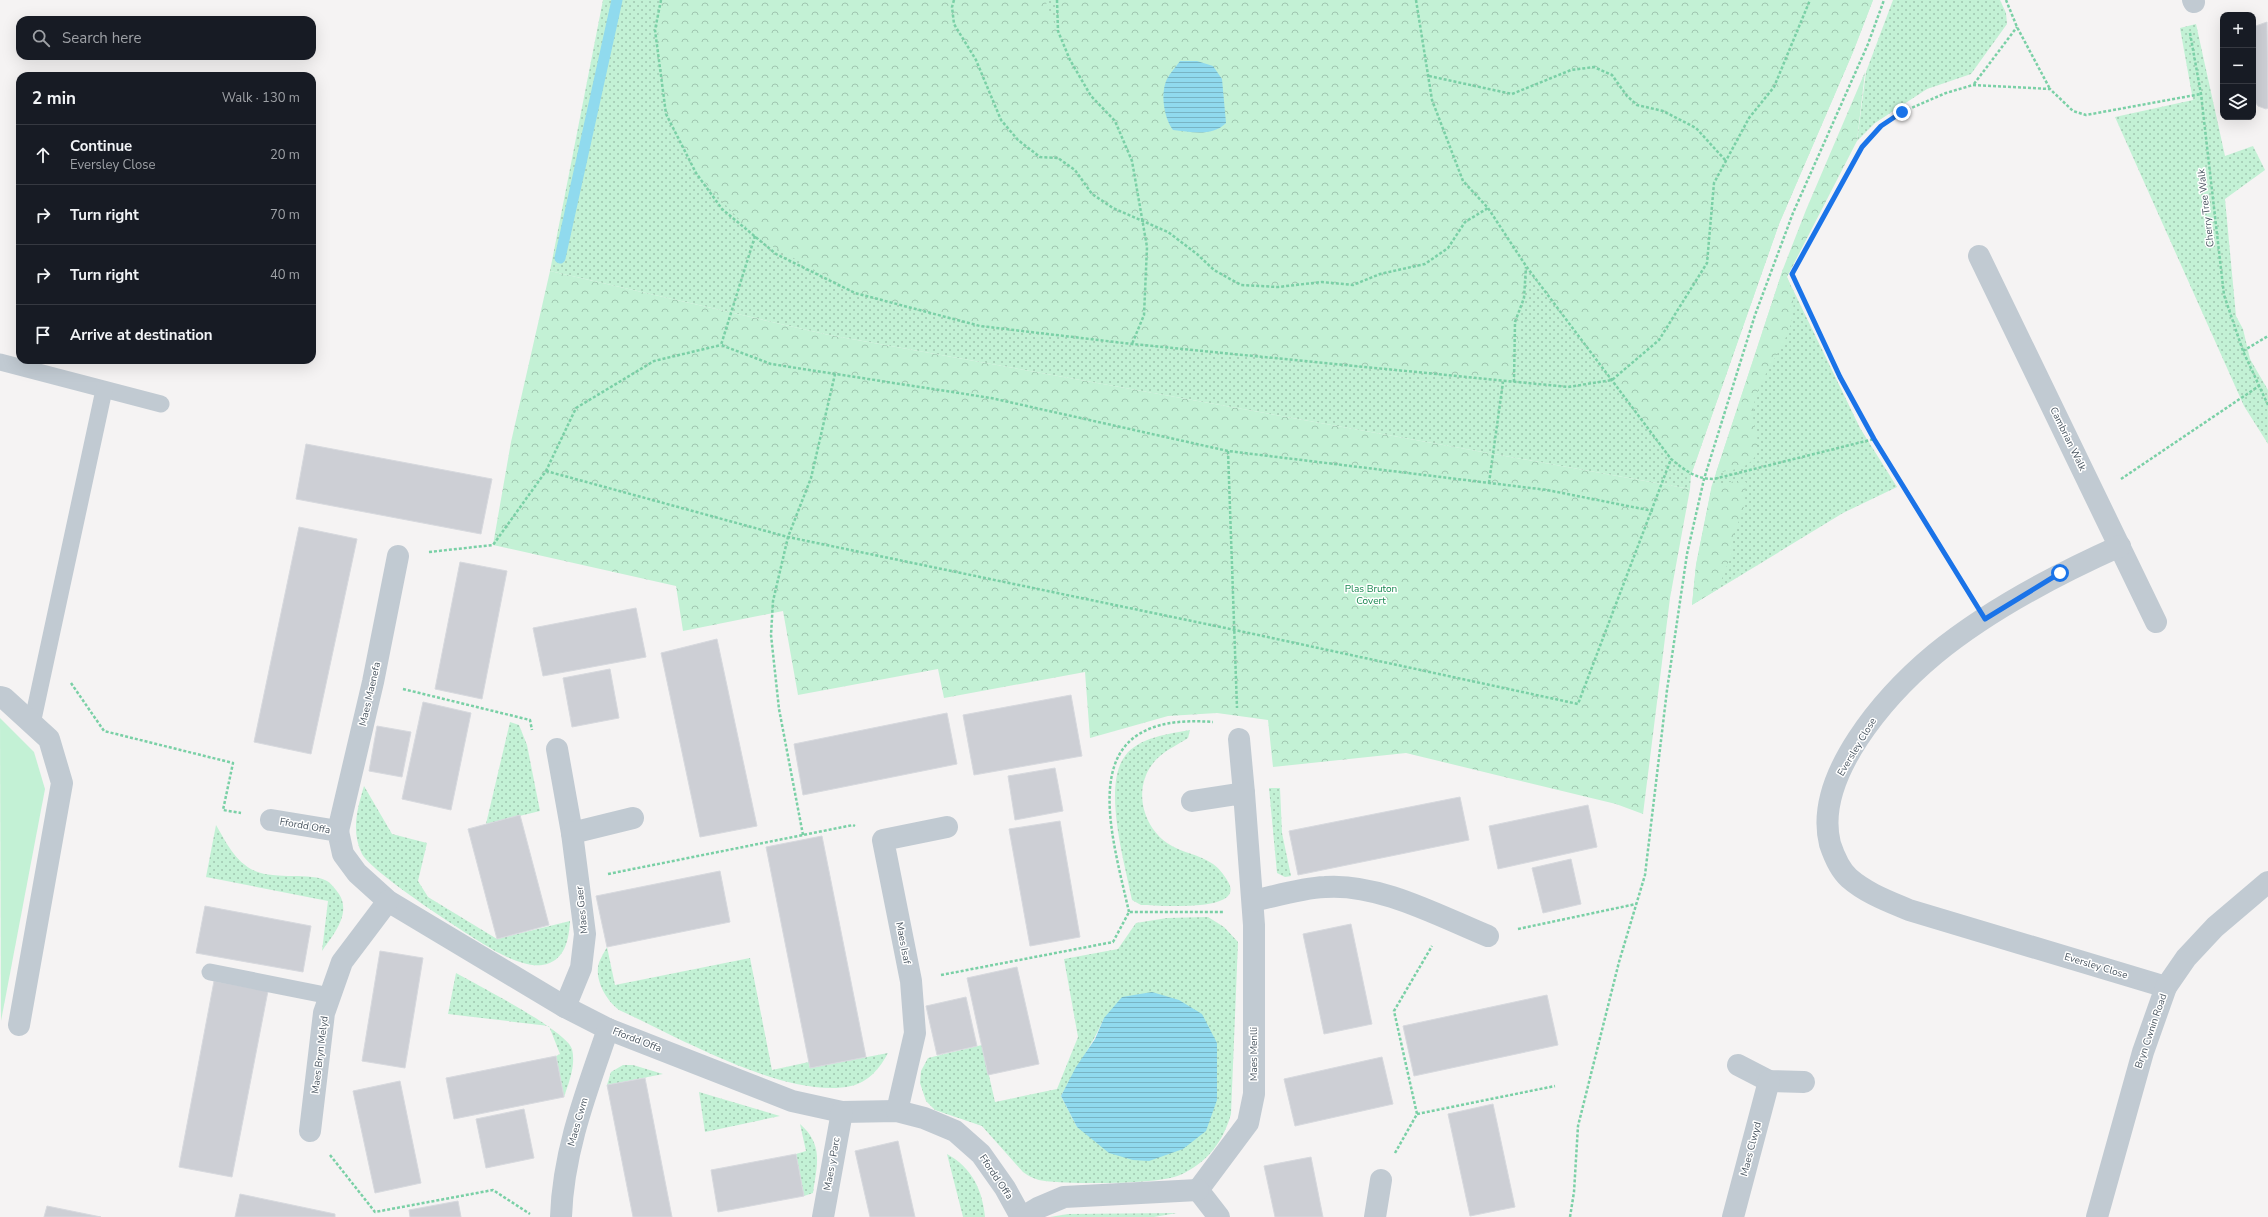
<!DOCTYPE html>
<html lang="en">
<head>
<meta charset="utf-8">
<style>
	:root { --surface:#171b24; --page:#20242c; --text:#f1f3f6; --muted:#9ea1a6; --line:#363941 }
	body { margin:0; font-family:"Nunito Sans",sans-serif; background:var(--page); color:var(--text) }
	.controls { position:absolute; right:12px; top:12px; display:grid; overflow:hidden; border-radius:8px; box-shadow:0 4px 16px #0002 }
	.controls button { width:36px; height:36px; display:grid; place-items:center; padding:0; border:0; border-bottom:1px solid var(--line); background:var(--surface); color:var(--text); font:20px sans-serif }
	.stop { position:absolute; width:12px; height:12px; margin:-9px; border:3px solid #1a73e8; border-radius:50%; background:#fff }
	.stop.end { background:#1a73e8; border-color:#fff; box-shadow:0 1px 4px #0008 }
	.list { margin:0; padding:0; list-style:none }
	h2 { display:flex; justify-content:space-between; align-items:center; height:52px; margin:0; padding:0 16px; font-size:17px }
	h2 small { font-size:13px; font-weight:400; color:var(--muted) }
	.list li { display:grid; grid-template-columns:26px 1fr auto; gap:12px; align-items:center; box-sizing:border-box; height:60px; padding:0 16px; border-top:1px solid var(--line) }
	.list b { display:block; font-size:15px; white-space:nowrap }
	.list p { margin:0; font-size:13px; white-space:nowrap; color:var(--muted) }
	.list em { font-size:13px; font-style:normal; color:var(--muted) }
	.icon { flex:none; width:22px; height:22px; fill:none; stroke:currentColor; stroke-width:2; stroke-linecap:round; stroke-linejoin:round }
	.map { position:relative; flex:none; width:2268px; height:1217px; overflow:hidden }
	.search { position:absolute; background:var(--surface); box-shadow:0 4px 16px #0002; left:16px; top:16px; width:300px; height:44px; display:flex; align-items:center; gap:10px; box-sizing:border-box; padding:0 14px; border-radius:12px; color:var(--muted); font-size:15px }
	.panel { position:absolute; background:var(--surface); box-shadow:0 4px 16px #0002; left:16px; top:72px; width:300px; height:292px; border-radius:12px }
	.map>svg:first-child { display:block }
</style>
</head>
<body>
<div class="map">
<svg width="2268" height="1217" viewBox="0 0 2268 1217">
	<defs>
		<pattern id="grass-dots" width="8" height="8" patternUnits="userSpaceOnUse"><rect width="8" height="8" fill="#c3f1d5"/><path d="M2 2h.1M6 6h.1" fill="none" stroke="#a0c6b0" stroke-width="1.8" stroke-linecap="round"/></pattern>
		<pattern id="forest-crowns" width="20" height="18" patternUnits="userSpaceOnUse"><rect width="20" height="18" fill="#c3f1d5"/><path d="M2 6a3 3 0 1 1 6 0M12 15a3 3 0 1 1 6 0" fill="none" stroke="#a0c6b0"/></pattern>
		<pattern id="water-rules" width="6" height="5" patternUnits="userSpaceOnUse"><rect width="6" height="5" fill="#90daee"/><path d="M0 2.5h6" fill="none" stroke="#78b4c4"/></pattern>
	</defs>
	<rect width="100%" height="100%" fill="#f5f3f3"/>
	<!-- grass -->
	<g fill="url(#grass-dots)" fill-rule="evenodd">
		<polygon points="603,0 1873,0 1853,52 1779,224 1691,475 1690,489 829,335 550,271"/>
		<polygon points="1893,0 2000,0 2006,13 2007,24 1971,74 1927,89 1875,123 1857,141 1866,72"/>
		<polygon points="2196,24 2225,156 2253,146 2265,170 2225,199 2236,316 2243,329 2250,359 2268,390 2268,444 2244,406 2115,117 2193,100 2180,28"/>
		<polygon points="1783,269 1860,428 1897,487 1843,513 1692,605 1696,565 1712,485"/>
		<polygon points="510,722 519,725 527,745 540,811 486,824"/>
		<path d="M1190 730 1188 738C1179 744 1168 749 1160 756 1132 780 1139 823 1167 843 1181 853 1199 854 1213 864 1219 868 1224 875 1227 880 1250 914 1156 905 1141 905L1132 900C1125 864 1102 786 1125 756 1139 737 1169 734 1190 730Z"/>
		<path d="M364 786 392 834 427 843 418 881 428 897 497 939 570 921C569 939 565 962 542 965 530 967 510 959 499 953 475 940 373 874 362 854 351 831 357 810 364 786Z"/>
		<polygon points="1269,788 1280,788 1282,833 1291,876 1285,877 1277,873"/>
		<path d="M216 825C226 842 235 862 255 871 276 880 311 872 327 881 332 884 336 890 339 894 352 914 332 936 322 951L328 901 206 877Z"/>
		<path d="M1208 917 1224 927 1238 942 1231 1114C1223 1142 1207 1163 1180 1175 1158 1185 1070 1184 1045 1181 1036 1180 1030 1177 1023 1172L982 1126 935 1110 926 1101 920 1083 921 1071 928 1058 982 1045 995 1102 1057 1089 1078 1037 1064 959 1118 949 1136 923 1167 918ZM1104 1018 1077 1127 1061 1096C1075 1069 1092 1046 1104 1018Z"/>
		<path d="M607 947 615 985 750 958 772 1070 809 1062 810 1068 888 1053C880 1068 869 1082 851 1086 787 1100 678 1037 619 1010 607 1001 596 983 598 967 599 960 604 953 607 947Z"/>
		<path d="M456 973C477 985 566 1030 572 1049 576 1065 569 1082 564 1097L556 1056 560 1054 549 1026 448 1014Z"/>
		<polygon points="623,1065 633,1065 663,1074 607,1085 611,1072"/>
		<polygon points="699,1092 780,1116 705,1132"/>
		<path d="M800 1124C824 1145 817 1165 813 1193L804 1196 796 1154 806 1151Z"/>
		<path d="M947 1154C972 1168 982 1189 985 1217H963Z"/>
		<polygon points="1177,1213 1154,1217 1050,1217 1068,1214"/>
	</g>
	<!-- forest -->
	<g fill="url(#forest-crowns)">
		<polygon points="661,0 1045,0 1057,30 1057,0 1873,0 1853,52 1779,224 1691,475 1671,459 1526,266 1514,382 1132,344 980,326 855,293 755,236 696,173 666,114 657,19"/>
		<path d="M1865 72 1857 141 1787 277C1812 334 1756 364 1753 413 1752 428 1764 444 1754 458 1745 470 1730 470 1716 473L1783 269 1806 210Z"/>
		<polygon points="550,271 829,335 1690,489 1670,598 1643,814 1616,804 1406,753 1273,767 1268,720 1217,713 1168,716 1090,738 1085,672 944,698 938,669 798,695 783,611 683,631 676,586 493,545 511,442"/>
		<polygon points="1743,480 1748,484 1743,496 1744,512 1734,530 1731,555 1718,589 1692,605 1696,565 1712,485"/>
	</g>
	<!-- park -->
	<polygon fill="#c3f1d5" points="0,718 34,752 45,789 1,1021"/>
	<!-- water -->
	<g fill="url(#water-rules)">
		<path d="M1180 61H1197L1213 66 1222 79 1226 123C1212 137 1191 132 1173 130 1164 118 1160 93 1167 79 1170 73 1176 67 1180 61Z"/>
		<polygon points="1152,992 1179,1000 1202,1014 1217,1043 1217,1100 1206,1131 1183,1149 1149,1161 1133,1160 1109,1153 1077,1127 1061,1096 1076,1067 1095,1039 1104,1018 1122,997"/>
	</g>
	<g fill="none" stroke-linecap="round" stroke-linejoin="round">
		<!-- stream -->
		<polyline stroke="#90daee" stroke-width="11" points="560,258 617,0"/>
	</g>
	<!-- building -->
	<g fill="#cdcfd5" stroke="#d7d9de">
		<polygon points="2267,22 2268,108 2266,109 2258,106 2253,99 2253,27"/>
		<polygon points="306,444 492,479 481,534 296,499"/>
		<polygon points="299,527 357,539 311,754 254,742"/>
		<polygon points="460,562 507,571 482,699 435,689"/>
		<polygon points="636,608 646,657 543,676 533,628"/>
		<polygon points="717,639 757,826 700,837 661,653"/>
		<polygon points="610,669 619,718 572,727 563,678"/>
		<polygon points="1071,695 1082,756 974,775 963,715"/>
		<polygon points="423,702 471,713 451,810 402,799"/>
		<polygon points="947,713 957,764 803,795 794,744"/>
		<polygon points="377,726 411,732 402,777 369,771"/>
		<polygon points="1055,768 1063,811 1015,820 1008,776"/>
		<polygon points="1460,797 1469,840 1298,875 1289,831"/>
		<polygon points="1588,805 1597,847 1498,869 1489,826"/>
		<polygon points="520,815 549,925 497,939 468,829"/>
		<polygon points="1060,821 1080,937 1030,946 1009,829"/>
		<polygon points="822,836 866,1057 810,1068 766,847"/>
		<polygon points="1571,859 1581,904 1543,913 1532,868"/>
		<polygon points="720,871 730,922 607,947 596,896"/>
		<polygon points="205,906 311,926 303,972 196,953"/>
		<polygon points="1351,924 1372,1024 1324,1034 1303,934"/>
		<polygon points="380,951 423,958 405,1068 362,1061"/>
		<polygon points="1017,967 1039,1064 988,1075 967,978"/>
		<polygon points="214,981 268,991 232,1177 179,1167"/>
		<polygon points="1547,995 1558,1045 1414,1076 1403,1026"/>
		<polygon points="966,997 977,1046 937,1055 926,1006"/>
		<polygon points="556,1056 564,1097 454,1119 446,1078"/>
		<polygon points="1382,1057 1393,1104 1295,1126 1284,1079"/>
		<polygon points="645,1078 672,1217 633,1217 607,1085"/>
		<polygon points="400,1081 421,1183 375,1193 353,1091"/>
		<polygon points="1493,1104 1515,1207 1470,1216 1448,1114"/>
		<polygon points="524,1109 534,1158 486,1168 476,1119"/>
		<polygon points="898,1141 915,1217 870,1217 855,1151"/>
		<polygon points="796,1154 804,1196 718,1212 711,1170"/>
		<polygon points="1311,1157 1323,1217 1275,1217 1264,1166"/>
		<polygon points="240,1194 335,1214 335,1217 235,1217"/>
		<polygon points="458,1201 461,1217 410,1217 409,1210"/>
		<polygon points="47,1206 101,1217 44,1217"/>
	</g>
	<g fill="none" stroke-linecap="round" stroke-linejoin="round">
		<!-- path -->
		<g stroke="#7ad0a6" stroke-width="2.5" stroke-dasharray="3 2" stroke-linecap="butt">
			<polyline points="661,0 655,30 666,114 696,173 722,209 776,254 855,293 980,326 1132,344 1568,387 1612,380 1659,340 1707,263 1714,183 1749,118 1774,87 1810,0"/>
			<polyline points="954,0 952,7 954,24 976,60 1001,120 1018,140 1040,157 1058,158 1075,170 1092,194 1113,208 1168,232 1197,254 1214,270 1241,285 1278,287 1322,282 1353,285 1380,274 1425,264 1448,248 1465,222 1488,208"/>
			<polyline points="1057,0 1058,31 1070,60 1091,96 1115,121 1132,161 1147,247 1144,315 1132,344"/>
			<path d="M1416 0 1432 100 1463 181 1488 208 1526 266 1671 459C1685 470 1695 479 1714 479L1874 439"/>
			<polyline points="2006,0 2017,27 2050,89"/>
			<polyline points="2190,33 2201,94 2224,295 2243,351 2268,405"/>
			<polyline points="1429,76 1512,94 1571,70 1594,67 1612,75 1627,96 1637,105 1663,111 1696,128 1726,161"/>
			<polyline points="1974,84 2017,27"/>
			<polyline points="755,236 721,345 771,364 991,398 1228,451 1547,490 1653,511"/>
			<polyline points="2243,351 2268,336"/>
			<polyline points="1514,382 1515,322 1524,298 1526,267"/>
			<polyline points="1228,451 1237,708"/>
			<polyline points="546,471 788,537 1235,630 1578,704 1671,459"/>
			<polyline points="2121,479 2259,386"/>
			<polyline points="1489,483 1503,382"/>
			<polyline points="429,552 493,545 546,471 576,408 654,361 721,345"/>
			<polyline points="1969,593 1874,439 1840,377 1792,274 1862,147 1881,126 1902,112 1946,93 1973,85 2050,89 2073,111 2086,115 2201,94"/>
			<polyline points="71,683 104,731 233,763 223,810 241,813"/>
			<polyline points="403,689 530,720 532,730"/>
			<polyline points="803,835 779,709 771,635 773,601 788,537 811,478 835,374"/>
			<polyline points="608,874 853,825 855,826"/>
			<path d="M1129 912C1109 824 1073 711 1213 722"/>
			<polyline points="1518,929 1636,904"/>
			<polyline points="941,975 1113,942 1129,912 1223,912"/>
			<polyline points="1417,1114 1555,1086"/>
			<polyline points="1395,1153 1417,1114 1394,1011 1432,946"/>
			<polyline points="330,1155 375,1212 493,1190 530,1214"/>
			<polyline points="1570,1217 1574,1192 1578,1126 1619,962 1645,875 1667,690 1687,554 1704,479 1755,315 1793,213 1868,44 1884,0"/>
		</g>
		<!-- service -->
		<g stroke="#c1cad2" stroke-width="17">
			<polyline points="0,362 161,404"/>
			<polyline points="32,724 104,390"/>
			<polyline points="210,972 330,996"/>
		</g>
		<!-- minor -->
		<g stroke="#c1cad2" stroke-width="22">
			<polyline points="2193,0 2194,2"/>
			<polyline points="1979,256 2156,622"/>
			<path d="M2120 546C2055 575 1990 609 1935 654 1887 694 1813 776 1830 844 1834 856 1839 869 1849 878 1866 893 1888 901 1909 910L2166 987"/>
			<polyline points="0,697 4,698 49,739 62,783 19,1025"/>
			<polyline points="1239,739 1244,793"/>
			<polyline points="557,749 572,833"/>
			<polyline points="1192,801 1244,793 1254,925 1254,1094 1248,1123 1198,1190"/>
			<polyline points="271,820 338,831 343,854 357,873 388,901 565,1007 608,1029 792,1101 842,1112 897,1111 924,1118 955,1131 981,1154 1005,1188 1021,1217"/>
			<polyline points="338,831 373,682 398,556"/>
			<path d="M1253 901C1276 896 1301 888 1325 887 1379 883 1439 916 1488 936"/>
			<polyline points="565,1007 581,968 585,934 572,833 633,818"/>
			<polyline points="1738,1065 1769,1081 1804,1082"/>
			<polyline points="897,1111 915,1033 911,981 883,840 947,827"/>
			<polyline points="310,1131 324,1013 342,962 388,901"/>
			<polyline points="1198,1190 1219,1217"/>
			<path d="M561 1217C563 1151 587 1090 608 1029"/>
			<polyline points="823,1217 842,1112"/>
			<polyline points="1023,1217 1038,1208 1064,1197 1198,1190"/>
			<polyline points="1375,1217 1381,1180"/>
			<polyline points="1733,1217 1769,1081"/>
		</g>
		<!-- tertiary -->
		<polyline stroke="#c1cad2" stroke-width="22" points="2097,1217 2143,1052 2166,987 2186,958 2215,927 2268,882"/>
	</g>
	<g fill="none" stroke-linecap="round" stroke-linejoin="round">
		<!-- route -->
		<polyline stroke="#1a73e8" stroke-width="5" points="1902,112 1881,126 1862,147 1792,274 1840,377 1874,439 1985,619 2060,573"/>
	</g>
	<g text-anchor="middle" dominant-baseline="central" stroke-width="3" stroke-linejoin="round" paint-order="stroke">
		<!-- street labels -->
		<g font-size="10" fill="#4a5661" stroke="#fff">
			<text transform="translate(2206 208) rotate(-97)">Cherry Tree Walk</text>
			<text transform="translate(2068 439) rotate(64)">Cambrian Walk</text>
			<text transform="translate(370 694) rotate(-77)">Maes Maenefa</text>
			<text transform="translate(1857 747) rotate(-59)">Eversley Close</text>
			<text transform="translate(305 826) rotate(10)">Ffordd Offa</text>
			<text transform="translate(582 910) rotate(-96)">Maes Gaer</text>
			<text transform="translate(903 943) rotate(79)">Maes Isaf</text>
			<text transform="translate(2096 966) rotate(17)">Eversley Close</text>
			<text transform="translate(2151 1031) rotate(-71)">Bryn Cwnin Road</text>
			<text transform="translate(637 1040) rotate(21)">Ffordd Offa</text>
			<text transform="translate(1254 1054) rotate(-90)">Maes Menlli</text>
			<text transform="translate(320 1055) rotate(-83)">Maes Bryn Melyd</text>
			<text transform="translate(578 1122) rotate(-74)">Maes Cwm</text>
			<text transform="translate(1751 1149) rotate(-75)">Maes Clwyd</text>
			<text transform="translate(832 1164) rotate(-80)">Maes y Parc</text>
			<text transform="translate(996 1177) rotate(56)">Ffordd Offa</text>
		</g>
		<!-- park labels -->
		<g font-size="10" fill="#17864f" stroke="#fff">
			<text x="1371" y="589">Plas Bruton<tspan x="1371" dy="12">Covert</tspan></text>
		</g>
	</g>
</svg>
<div class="controls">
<button>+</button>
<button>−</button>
<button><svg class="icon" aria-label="layers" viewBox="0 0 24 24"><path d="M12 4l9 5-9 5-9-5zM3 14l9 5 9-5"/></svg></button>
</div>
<div class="stop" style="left:2060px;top:573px"></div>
<div class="stop end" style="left:1902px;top:112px"></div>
<div class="search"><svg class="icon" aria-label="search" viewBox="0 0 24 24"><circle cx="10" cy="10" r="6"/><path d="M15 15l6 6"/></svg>Search here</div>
<section class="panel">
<h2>2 min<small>Walk · 130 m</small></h2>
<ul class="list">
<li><svg class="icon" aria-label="ahead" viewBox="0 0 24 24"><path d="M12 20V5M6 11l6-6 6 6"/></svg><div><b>Continue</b><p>Eversley Close</p></div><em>20 m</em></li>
<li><svg class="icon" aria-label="right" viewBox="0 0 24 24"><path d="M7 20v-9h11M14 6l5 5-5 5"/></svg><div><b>Turn right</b></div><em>70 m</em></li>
<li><svg class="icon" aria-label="right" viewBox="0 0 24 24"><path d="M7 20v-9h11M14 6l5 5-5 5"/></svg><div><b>Turn right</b></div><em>40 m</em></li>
<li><svg class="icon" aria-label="arrive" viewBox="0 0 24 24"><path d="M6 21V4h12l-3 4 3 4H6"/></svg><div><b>Arrive at destination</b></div></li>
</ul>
</section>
</div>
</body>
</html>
